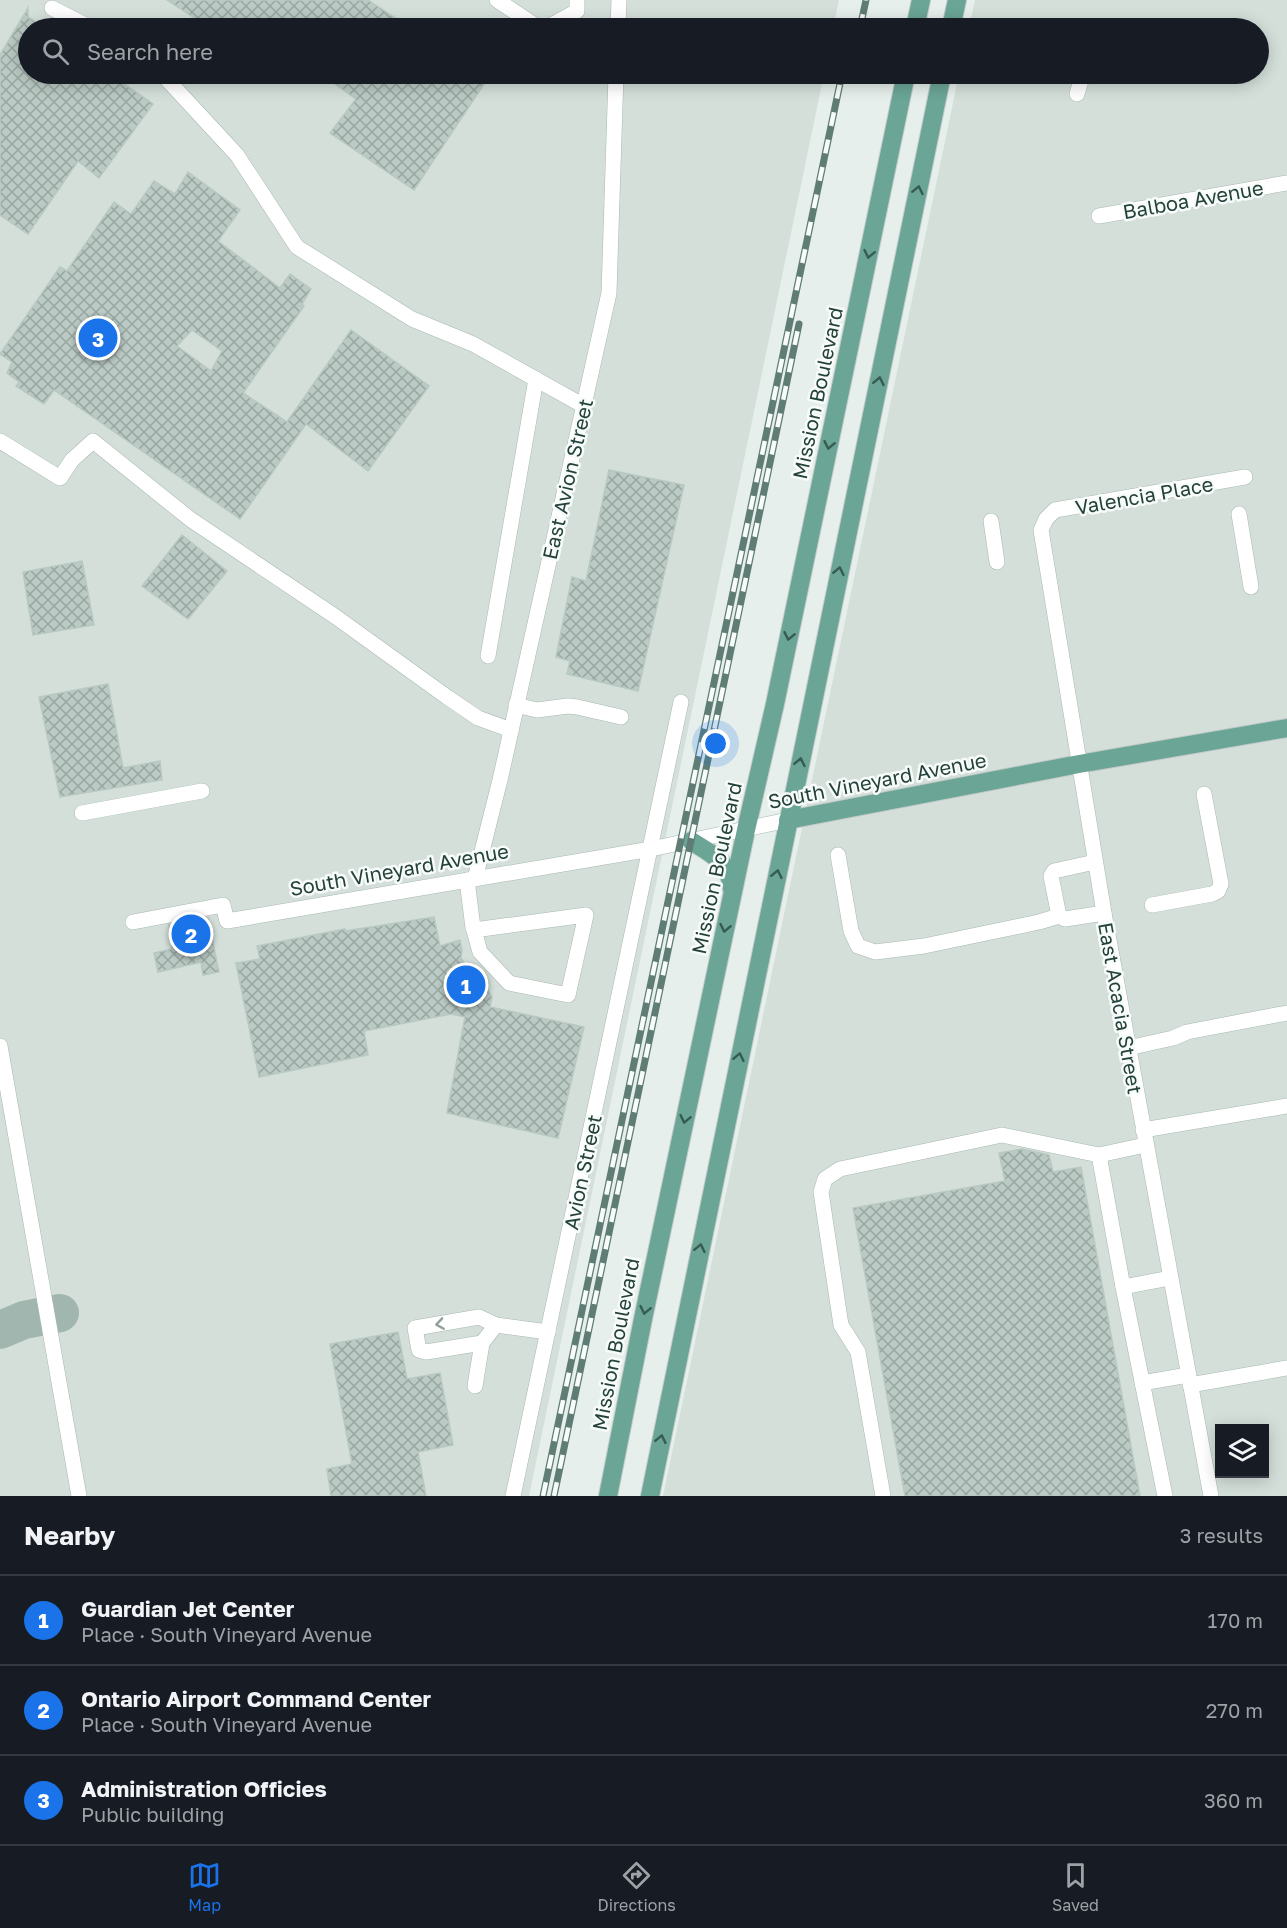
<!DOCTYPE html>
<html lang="en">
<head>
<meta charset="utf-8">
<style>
	:root { --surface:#171b24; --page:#20242c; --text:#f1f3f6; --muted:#9ea1a6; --line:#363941; --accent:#1a73e8 }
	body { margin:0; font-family:"Golos Text",sans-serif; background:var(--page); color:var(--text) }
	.controls { position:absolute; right:18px; bottom:18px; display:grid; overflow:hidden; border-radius:0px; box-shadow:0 3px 15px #0003 }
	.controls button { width:54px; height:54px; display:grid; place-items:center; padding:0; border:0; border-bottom:2px solid var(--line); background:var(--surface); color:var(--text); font:30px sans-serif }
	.you { position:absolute; left:716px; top:744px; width:21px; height:21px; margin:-15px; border:4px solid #fff; border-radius:50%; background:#1a73e8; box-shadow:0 0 0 9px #1a73e833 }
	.badge { display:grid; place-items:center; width:39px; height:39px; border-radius:50%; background:var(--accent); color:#fff; font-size:20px; font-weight:700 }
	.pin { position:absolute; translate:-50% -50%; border:3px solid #fff; box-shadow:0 2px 6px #0006 }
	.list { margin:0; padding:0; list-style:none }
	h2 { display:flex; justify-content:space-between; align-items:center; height:78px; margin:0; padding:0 24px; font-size:26px }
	h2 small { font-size:20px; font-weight:400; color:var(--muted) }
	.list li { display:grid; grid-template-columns:39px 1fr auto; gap:18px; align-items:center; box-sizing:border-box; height:90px; padding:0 24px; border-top:2px solid var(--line) }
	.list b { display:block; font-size:22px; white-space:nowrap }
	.list p { margin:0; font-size:20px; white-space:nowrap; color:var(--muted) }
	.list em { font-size:20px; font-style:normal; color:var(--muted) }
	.icon { flex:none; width:33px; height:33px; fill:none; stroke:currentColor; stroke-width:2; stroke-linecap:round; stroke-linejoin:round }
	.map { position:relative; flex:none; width:1287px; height:1496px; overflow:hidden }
	.search { position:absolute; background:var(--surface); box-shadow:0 3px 15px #0003; left:18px; right:18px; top:18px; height:66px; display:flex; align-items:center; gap:15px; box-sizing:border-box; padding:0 21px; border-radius:33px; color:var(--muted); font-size:22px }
	.sheet { height:348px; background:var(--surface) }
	nav { display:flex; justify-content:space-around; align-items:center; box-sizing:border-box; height:84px; border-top:2px solid var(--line); background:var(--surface); font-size:16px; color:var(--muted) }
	nav a { display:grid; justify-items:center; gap:3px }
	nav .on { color:var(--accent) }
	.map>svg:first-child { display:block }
</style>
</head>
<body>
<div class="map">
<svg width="1287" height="1496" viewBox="0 0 1287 1496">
	<defs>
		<pattern id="building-cross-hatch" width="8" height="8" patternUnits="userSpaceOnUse" patternTransform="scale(1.5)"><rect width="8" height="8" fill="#bbcac4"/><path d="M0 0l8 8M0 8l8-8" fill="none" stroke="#98a6a0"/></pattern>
	</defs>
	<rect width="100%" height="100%" fill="#e6efeb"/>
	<!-- built -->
	<g fill="#d4dfda" fill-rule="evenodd">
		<polygon points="0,0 839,0 833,28 28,28 28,74 824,74 529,1496 0,1496"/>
		<path d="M975 0H1287V1496H663L959 74H1258V28H969ZM1220 1428H1264V1474H1220Z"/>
	</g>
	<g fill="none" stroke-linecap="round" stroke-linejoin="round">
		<!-- taxiway -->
		<polyline stroke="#a2b6b0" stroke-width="38" points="0,1330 24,1320 60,1313"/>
	</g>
	<!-- building -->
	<g fill="url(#building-cross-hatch)" stroke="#b8c9c2" stroke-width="1.5" fill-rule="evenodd">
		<polygon points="167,0 368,0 410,28 260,28 249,20 241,28 210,28"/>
		<polygon points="28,8 28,17 45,28 28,28 28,74 110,74 153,104 99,178 78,161 28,234 0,215 0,55"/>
		<polygon points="321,74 475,74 486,81 414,190 330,133 356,99"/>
		<path d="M188 172 240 210 218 241 280 288 290 274 311 289 302 304 304 306 243 393 287 422 351 330 429 386 368 471 306 424 240 519 54 390 44 404 16 386 19 382 7 373 12 362 0 354 60 267 67 271 114 202 131 214 154 181 175 194ZM192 330 222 351 211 371 177 346Z"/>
		<polygon points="609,470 684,485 638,691 567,674 570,661 556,657 572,577 586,581"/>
		<polygon points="182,535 227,571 188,619 142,586"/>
		<polygon points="82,561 94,625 33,635 23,572"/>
		<polygon points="108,684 123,768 160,761 162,780 60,797 39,697"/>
		<polygon points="434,917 440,946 460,940 462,951 461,958 468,970 477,973 492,997 490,1007 584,1027 558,1138 447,1113 465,1017 451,1014 364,1031 368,1055 259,1077 236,963 260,959 257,946 345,929 345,931"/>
		<polygon points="208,918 219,972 203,975 201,962 158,972 154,953 172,949 169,925"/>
		<polygon points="1022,1149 1049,1155 1053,1172 1081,1167 1140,1496 905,1496 853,1208 1005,1181 999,1153"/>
		<polygon points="398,1332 407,1379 440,1373 453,1445 418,1452 426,1496 331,1496 327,1469 352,1464 330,1344"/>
	</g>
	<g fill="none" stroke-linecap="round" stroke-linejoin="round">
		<!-- minor casing -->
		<g stroke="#a8b8b2" stroke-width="16">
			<g id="minor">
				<polyline points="497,0 539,28"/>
				<polyline points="52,8 91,28"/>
				<polyline points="546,28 577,11 577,0"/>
				<polyline points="618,28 619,0"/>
				<polyline points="162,74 237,155 297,247 412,319 473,344 584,406"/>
				<polyline points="1077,94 1083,74"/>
				<polyline points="1099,216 1287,183"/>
				<polyline points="0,441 60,478 72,460 93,441 190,519 336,617 447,697 478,718 511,730"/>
				<polyline points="1239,514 1251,587"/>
				<polyline points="991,521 997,562"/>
				<polyline points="488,656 536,379"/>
				<polyline points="516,705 537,710 568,706 577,707 621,717"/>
				<polyline points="82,813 202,791"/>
				<polyline points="838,855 851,931 858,946 875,952 924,946 1039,922 1059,916"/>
				<polyline points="1095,862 1054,871 1051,876 1059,916 1065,919 1104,913"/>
				<polyline points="475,879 500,780 609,293 616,74"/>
				<polyline points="467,880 473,928 474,930 480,952 509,983 568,995 586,915 474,930"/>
				<polyline points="1152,905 1212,894 1218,891 1221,884 1204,794"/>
				<polyline points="133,922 223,905 227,921 651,849 788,820"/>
				<polyline points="0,1046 79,1496"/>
				<polyline points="1128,1048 1173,1038 1187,1032 1287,1013"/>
				<polyline points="1143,1130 1287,1106"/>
				<polyline points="1099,1155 1123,1287 1165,1496"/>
				<polyline points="1123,1287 1170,1278"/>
				<polyline points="482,1343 426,1352 419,1350 415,1328 479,1317 496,1325 548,1332"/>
				<polyline points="1142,1383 1188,1375"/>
				<polyline points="1190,1385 1287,1368"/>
				<polyline points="475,1386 482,1343 496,1325"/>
				<polyline points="513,1496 681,702"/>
				<polyline points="883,1496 858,1352 841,1325 821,1192 825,1179 840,1169 1002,1135 1099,1155 1145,1145"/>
				<polyline points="1211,1496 1104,913 1041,530 1046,519 1055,510 1245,477"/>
			</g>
		</g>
		<!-- major casing -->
		<g stroke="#c2cac8" stroke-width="20">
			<g id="major">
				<polyline points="915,28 921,0"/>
				<polyline points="951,28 957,0"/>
				<polyline points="788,820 1079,764 1287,728"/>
				<path d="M691 841C712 854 730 862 732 889"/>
				<polyline points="608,1496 643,1319 746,830 775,704 906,74"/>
				<polyline points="650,1496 942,74"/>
			</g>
		</g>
		<!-- minor -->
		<use href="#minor" stroke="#fff" stroke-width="15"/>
		<!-- major -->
		<use href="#major" stroke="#6aa596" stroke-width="18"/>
		<!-- rail casing -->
		<g stroke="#5f7d75" stroke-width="7">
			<g id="rail">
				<polyline points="860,28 866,0"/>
				<polyline points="543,1496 842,74"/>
				<polyline points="554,1496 799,324"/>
			</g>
		</g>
		<!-- rail -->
		<use href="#rail" stroke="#f7fbf9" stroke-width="4.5" stroke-dasharray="14" stroke-linecap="butt"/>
	</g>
	<!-- one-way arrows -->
	<defs><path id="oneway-chevron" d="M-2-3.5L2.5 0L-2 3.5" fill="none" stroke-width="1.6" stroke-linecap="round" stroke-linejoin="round" transform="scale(1.5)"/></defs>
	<g stroke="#365b51">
		<use href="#oneway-chevron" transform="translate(918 190) rotate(-78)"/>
		<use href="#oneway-chevron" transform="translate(869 254) rotate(102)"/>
		<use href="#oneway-chevron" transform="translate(879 381) rotate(-78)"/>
		<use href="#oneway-chevron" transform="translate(829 445) rotate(102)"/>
		<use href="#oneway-chevron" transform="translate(839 571) rotate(-78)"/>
		<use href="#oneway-chevron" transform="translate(789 636) rotate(102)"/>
		<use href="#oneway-chevron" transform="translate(800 762) rotate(-78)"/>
		<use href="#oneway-chevron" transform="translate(777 874) rotate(-78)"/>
		<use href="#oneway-chevron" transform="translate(725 928) rotate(102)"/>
		<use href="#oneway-chevron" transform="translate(739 1057) rotate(-78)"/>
		<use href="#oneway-chevron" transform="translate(685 1119) rotate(102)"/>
		<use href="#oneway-chevron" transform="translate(700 1248) rotate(-78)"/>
		<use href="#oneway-chevron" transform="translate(645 1310) rotate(102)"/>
		<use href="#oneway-chevron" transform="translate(661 1439) rotate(-78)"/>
	</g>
	<use stroke="#92a09c" href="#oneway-chevron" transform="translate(440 1324) rotate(171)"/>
	<g text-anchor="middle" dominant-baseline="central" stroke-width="5" stroke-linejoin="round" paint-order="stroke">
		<!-- street labels -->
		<g font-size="20" fill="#24423a" stroke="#f7fbf9">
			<text transform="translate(1193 199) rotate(-10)">Balboa Avenue</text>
			<text transform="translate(817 393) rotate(-78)">Mission Boulevard</text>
			<text transform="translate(567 479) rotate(-77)">East Avion Street</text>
			<text transform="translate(1144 495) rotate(-10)">Valencia Place</text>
			<text transform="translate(877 780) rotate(-11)">South Vineyard Avenue</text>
			<text transform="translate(716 868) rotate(-78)">Mission Boulevard</text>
			<text transform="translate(399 869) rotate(-10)">South Vineyard Avenue</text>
			<text transform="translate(1121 1008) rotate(80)">East Acacia Street</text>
			<text transform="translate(582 1172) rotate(-78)">Avion Street</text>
			<text transform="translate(615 1344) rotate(-79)">Mission Boulevard</text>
		</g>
	</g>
</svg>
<div class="controls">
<button><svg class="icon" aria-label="layers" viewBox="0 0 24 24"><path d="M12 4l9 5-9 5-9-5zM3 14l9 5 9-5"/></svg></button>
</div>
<div class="you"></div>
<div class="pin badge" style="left:466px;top:985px">1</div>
<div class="pin badge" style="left:191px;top:934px">2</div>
<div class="pin badge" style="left:98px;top:338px">3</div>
<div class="search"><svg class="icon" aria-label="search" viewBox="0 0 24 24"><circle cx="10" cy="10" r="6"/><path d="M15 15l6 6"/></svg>Search here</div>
</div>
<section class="sheet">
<h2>Nearby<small>3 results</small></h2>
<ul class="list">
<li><span class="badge">1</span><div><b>Guardian Jet Center</b><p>Place · South Vineyard Avenue</p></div><em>170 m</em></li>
<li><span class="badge">2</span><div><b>Ontario Airport Command Center</b><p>Place · South Vineyard Avenue</p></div><em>270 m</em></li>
<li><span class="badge">3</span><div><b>Administration Officies</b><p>Public building</p></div><em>360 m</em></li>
</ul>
</section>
<nav>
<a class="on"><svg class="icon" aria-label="map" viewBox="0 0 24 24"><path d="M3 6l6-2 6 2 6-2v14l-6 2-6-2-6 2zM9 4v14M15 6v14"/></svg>Map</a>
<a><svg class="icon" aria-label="directions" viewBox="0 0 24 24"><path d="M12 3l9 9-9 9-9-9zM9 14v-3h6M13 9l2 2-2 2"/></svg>Directions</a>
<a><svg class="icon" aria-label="saved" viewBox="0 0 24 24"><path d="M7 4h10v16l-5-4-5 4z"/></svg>Saved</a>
</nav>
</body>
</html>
